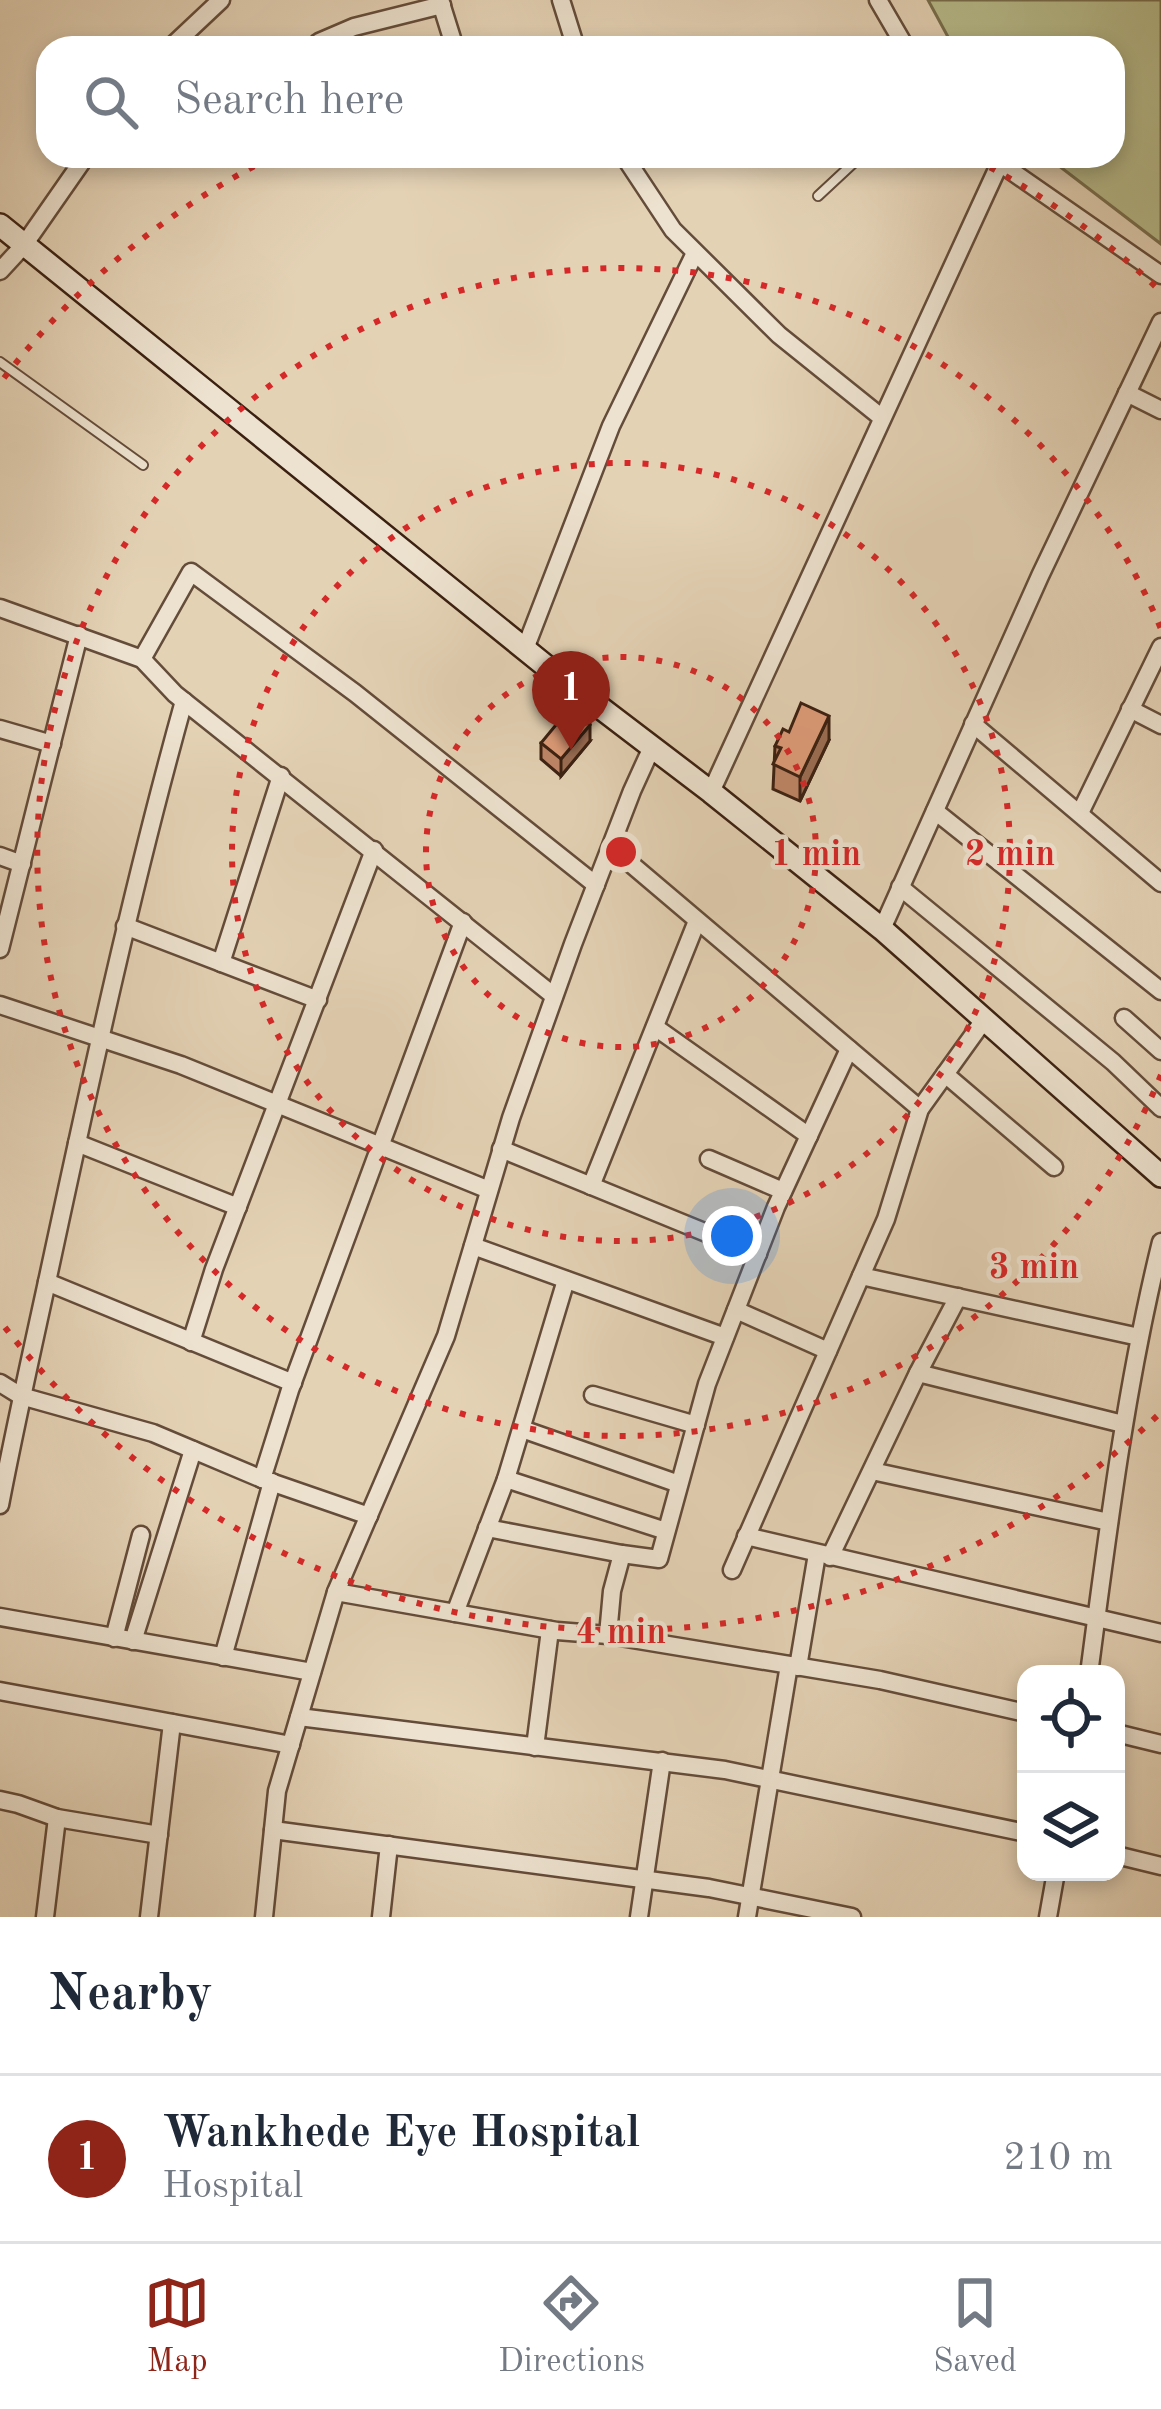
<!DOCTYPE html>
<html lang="en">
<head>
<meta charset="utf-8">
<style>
	:root { --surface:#fff; --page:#f6f6f7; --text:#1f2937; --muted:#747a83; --line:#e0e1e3; --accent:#8f2418 }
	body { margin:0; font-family:"Old Standard TT",serif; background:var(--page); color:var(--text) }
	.controls { position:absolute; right:36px; bottom:36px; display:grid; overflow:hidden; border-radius:24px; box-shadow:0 6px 18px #0003 }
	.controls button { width:108px; height:108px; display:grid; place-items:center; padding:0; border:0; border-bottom:3px solid var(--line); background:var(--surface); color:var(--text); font:60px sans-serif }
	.you { position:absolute; left:732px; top:1236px; width:42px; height:42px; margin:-30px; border:9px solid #fff; border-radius:50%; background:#1a73e8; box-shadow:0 0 0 18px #1a73e833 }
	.badge { display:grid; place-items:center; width:78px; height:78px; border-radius:50%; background:var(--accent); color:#fff; font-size:39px; font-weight:700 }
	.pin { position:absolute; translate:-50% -99px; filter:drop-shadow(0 3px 6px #0008) }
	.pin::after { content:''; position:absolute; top:63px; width:42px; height:36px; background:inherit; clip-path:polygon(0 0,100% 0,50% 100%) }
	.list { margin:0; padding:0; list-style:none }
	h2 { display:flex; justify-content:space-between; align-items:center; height:156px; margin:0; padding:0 48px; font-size:51px }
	h2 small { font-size:39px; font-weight:400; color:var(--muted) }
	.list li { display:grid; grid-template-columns:78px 1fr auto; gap:36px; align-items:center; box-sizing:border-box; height:168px; padding:0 48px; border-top:3px solid var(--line) }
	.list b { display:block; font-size:45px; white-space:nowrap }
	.list p { margin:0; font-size:39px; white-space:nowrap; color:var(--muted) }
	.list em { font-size:39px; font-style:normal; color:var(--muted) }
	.icon { flex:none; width:66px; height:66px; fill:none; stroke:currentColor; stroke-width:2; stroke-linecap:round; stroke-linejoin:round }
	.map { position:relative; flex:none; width:1161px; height:1917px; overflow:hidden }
	.search { position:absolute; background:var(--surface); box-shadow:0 6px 18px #0003; left:36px; right:36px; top:36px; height:132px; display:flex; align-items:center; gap:30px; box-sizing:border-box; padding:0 42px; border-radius:36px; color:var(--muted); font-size:45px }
	.sheet { height:324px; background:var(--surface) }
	nav { display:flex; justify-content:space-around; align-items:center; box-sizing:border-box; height:168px; border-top:3px solid var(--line); background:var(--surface); font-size:33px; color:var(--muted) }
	nav a { display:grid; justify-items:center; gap:6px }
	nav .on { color:var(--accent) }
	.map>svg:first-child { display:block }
</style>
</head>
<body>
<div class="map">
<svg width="1161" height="1917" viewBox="0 0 1161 1917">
	<rect width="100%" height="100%" fill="#e4d2b5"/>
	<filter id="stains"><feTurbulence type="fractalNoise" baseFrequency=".00167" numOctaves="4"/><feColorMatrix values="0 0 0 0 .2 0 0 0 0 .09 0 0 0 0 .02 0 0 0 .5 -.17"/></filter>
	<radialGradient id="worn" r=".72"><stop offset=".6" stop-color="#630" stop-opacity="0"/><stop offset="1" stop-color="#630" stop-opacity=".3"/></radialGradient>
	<!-- green -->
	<polygon fill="#b7bb8b" stroke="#786e4e" stroke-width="3" points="928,0 1161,0 1161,244 1046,156 1113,156 1113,48 954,48"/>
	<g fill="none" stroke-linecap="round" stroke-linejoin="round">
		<!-- lane casing -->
		<g stroke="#644c3a" stroke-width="12">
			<g id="lane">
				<polyline points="818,196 861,156"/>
				<polyline points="0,362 143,465"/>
			</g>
		</g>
		<!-- street casing -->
		<g stroke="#644c3a" stroke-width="21">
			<g id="street">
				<polyline points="440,0 455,48"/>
				<polyline points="561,0 576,48"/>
				<polyline points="878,0 906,48"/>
				<polyline points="319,42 354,27 442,5"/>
				<polyline points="170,48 221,0"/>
				<polyline points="624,156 673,230 779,335 881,417"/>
				<polyline points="994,159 1161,275"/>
				<polyline points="0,271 24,245 86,156"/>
				<polyline points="1127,393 1161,410"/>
				<polyline points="0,608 142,659 175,694 554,996"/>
				<polyline points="525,649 611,426 695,253"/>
				<polyline points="142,659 191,572 355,693 596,885"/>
				<polyline points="1130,709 1161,725"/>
				<polyline points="973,724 1161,883"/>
				<polyline points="0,729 52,744"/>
				<polyline points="711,792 999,165"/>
				<polyline points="935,811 1161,991"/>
				<polyline points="1080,813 1161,647"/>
				<polyline points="611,847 920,1109"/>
				<polyline points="0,856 22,864"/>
				<polyline points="900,887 1113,1062 1161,1108"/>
				<polyline points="125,926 318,1000"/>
				<polyline points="882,929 1040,576 1161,322"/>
				<polyline points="0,949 79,635"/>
				<polyline points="221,963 281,776"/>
				<polyline points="0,1005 181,1065 489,1190"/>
				<polyline points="1124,1018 1161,1051"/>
				<polyline points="655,1027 809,1136"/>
				<polyline points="945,1074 1054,1167"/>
				<polyline points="77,1143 238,1207"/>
				<polyline points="501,1149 758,1254"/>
				<polyline points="709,1159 783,1191"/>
				<polyline points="591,1186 697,921"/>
				<polyline points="473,1246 725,1337"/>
				<polyline points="861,1276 1139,1337"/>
				<polyline points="47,1282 293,1383"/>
				<polyline points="736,1310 828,1351"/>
				<polyline points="191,1342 214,1269 374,850"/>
				<polyline points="918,1373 1123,1424"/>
				<polyline points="0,1383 21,1396 153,1433 262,1479 369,1516"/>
				<polyline points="593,1395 696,1425"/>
				<polyline points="522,1429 679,1484"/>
				<polyline points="872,1471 1109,1522"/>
				<polyline points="262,1479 290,1390 463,922"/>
				<polyline points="506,1479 666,1531"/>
				<path d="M0 1505C16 1421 35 1338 53 1254 93 1068 133 884 184 701"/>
				<polyline points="487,1528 622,1554"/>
				<polyline points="746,1536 1161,1633"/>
				<polyline points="830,1557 918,1373 958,1297"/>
				<polyline points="732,1570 886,1219 920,1109 984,1020"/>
				<polyline points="336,1592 557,1631 608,1635 880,1680 1026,1713"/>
				<polyline points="455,1613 506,1479 566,1280"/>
				<polyline points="0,1617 312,1672"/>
				<polyline points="608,1635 612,1591 622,1554 659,1559 707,1384 776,1207 849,1049"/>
				<polyline points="114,1638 141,1535"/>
				<polyline points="133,1641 193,1450"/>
				<polyline points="223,1657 272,1482"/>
				<polyline points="798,1667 817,1554"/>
				<path d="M1089 1674C1108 1529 1126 1384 1161 1242"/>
				<polyline points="0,1691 291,1745"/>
				<polyline points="299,1717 725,1770 1026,1833"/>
				<polyline points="1116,1733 1161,1744"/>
				<polyline points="535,1747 550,1630"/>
				<polyline points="0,1800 18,1804 57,1818 159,1835"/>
				<polyline points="273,1830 709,1888 852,1917"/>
				<polyline points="1116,1855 1161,1866"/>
				<polyline points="45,1917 57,1818"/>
				<polyline points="149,1917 172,1723"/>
				<polyline points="264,1917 277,1791 336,1592 446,1336 511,1118 573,944 632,791 652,747"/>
				<polyline points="381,1917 389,1845"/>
				<polyline points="639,1917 662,1761"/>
				<polyline points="747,1917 789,1665"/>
				<polyline points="1048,1917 1056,1872"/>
			</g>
		</g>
		<!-- secondary casing -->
		<g stroke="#3a2011" stroke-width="26">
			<polyline id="secondary" points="0,225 547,667 711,792 882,929 1161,1176"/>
		</g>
		<!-- lane -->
		<use href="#lane" stroke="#ede2cf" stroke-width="8"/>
		<!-- street -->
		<use href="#street" stroke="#ede2cf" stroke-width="16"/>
		<!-- secondary -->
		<use href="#secondary" stroke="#ede2cf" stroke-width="21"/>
	</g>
	<!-- wall -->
	<g fill="#c08769" stroke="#3a2011" stroke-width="3">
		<polygon points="789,732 829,740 800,801 773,789 775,746"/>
		<polygon points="590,741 561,776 541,759 541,743"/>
	</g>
	<!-- shaded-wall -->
	<g fill="#9c6e55" stroke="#3a2011" stroke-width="3">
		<polygon points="829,716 829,740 800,801 800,777"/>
		<polygon points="590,725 590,741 561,776 561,759"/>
	</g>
	<!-- building -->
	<g fill="#df9d7a" stroke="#3a2011" stroke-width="3">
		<polygon points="801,703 829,716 800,777 773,764 781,748 775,746 783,729 789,732"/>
		<polygon points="570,708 590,725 561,759 541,743"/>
	</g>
	<!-- distance rings -->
	<g fill="none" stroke="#d62828" stroke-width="6" stroke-dasharray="6 12">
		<circle cx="621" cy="852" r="195"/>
		<circle cx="621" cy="852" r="389"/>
		<path d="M1161 1075A584 584 0 1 1 1161 629"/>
		<path d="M1157 1416A778 778 0 0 1 4 1326M4 378A778 778 0 0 1 268 159M974 159A778 778 0 0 1 1157 288"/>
	</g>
	<circle cx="621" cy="852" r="18" fill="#d62828" stroke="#ede2cf" stroke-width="6"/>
	<g font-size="36" text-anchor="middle" font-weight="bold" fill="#d62828" stroke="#ede2cf" stroke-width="9" stroke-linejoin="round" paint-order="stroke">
		<text x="816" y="865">1 min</text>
		<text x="1010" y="865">2 min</text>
		<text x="1034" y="1278">3 min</text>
		<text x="621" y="1643">4 min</text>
	</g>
	<rect width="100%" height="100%" filter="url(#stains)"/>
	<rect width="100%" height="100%" fill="url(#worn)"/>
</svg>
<div class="controls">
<button><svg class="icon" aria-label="locate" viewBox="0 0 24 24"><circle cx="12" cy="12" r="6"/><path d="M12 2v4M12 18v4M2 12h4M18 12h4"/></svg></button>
<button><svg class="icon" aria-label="layers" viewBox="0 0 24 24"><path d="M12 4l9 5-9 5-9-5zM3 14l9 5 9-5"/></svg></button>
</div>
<div class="you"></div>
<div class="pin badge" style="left:571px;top:750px">1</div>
<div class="search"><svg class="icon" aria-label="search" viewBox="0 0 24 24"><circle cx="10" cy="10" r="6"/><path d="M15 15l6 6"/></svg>Search here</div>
</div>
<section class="sheet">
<h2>Nearby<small></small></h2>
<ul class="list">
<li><span class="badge">1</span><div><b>Wankhede Eye Hospital</b><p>Hospital</p></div><em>210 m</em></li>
</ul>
</section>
<nav>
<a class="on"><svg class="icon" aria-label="map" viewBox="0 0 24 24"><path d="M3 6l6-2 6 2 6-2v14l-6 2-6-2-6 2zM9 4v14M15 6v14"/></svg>Map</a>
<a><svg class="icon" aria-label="directions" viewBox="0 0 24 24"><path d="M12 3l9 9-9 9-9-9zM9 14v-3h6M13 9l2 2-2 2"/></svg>Directions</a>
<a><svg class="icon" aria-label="saved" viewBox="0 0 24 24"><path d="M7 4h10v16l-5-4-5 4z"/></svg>Saved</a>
</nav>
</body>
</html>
